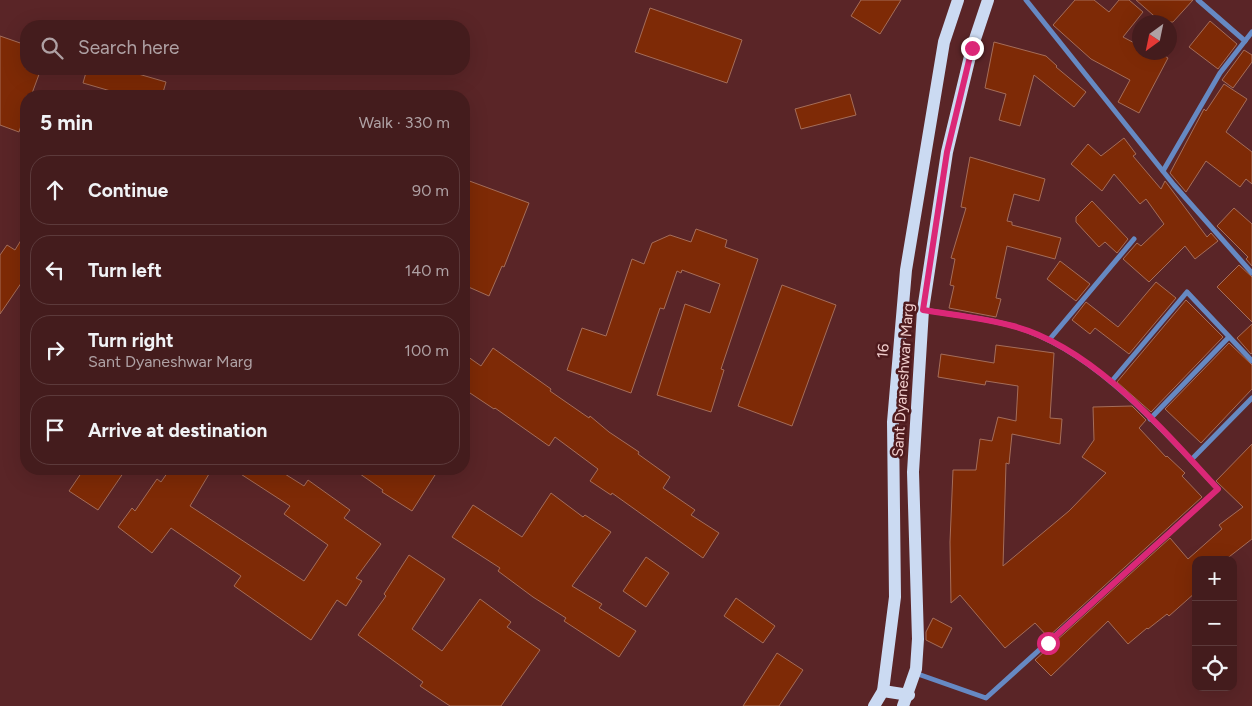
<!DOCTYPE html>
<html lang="en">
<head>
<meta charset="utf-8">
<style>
	:root { --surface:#441c1d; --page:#4b2526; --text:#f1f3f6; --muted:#afa1a4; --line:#5c3a3b }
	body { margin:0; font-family:Figtree,sans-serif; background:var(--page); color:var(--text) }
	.controls { position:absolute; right:15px; bottom:15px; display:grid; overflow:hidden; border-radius:10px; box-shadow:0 5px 20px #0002 }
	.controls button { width:45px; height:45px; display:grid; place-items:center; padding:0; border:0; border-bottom:1px solid var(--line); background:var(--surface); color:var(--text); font:25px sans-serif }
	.compass { position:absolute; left:1132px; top:15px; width:45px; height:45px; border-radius:50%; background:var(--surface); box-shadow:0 5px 20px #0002; rotate:213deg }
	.stop { position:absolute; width:15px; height:15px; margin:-11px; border:4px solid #db2777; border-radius:50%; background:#fff }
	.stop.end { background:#db2777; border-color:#fff; box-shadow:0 1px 5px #0008 }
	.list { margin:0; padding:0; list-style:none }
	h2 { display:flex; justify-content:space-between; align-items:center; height:65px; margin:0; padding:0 20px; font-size:21px }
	h2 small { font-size:16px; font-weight:400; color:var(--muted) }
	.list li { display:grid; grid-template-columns:32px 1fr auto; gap:15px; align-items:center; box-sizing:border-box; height:70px; margin:0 10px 10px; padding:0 10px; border:1px solid var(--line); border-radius:20px }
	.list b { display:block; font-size:19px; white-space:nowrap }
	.list p { margin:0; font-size:16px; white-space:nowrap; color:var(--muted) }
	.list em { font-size:16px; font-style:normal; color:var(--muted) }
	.icon { flex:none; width:28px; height:28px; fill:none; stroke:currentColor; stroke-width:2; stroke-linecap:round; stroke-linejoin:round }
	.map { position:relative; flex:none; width:1252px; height:706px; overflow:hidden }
	.search { position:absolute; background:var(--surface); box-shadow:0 5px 20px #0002; left:20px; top:20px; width:450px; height:55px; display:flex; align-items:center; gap:12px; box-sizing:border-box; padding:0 18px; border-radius:20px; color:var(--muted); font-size:19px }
	.panel { position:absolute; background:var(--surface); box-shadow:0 5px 20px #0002; left:20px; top:90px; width:450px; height:385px; border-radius:20px }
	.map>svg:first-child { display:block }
</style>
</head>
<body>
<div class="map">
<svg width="1252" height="706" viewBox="0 0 1252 706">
	<rect width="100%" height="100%" fill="#5a2527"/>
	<!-- building -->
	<g fill="#7e2a06" stroke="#a56d59">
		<polygon points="861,0 901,0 880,34 851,16"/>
		<polygon points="1075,0 1094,0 1109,12 1119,0 1129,0 1143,12 1123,37 1140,46 1140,52 1158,52 1168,58 1139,113 1118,102 1130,80 1091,59 1053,25"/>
		<polygon points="1136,0 1193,0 1173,22 1161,22"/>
		<polygon points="650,8 742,40 727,83 635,52"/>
		<polygon points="1210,21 1237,44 1218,69 1189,47"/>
		<polygon points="0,36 26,45 26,69 41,69 31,96 26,96 26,110 19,132 0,125"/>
		<polygon points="994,42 1046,56 1057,66 1056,67 1086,92 1074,107 1034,75 1020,126 999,120 1006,94 985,88"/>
		<polygon points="1244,50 1252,55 1252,62 1233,88 1222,80"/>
		<polygon points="87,69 121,69 166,82 162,96 128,96 83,83"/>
		<polygon points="1224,84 1247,99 1226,132 1252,152 1252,184 1246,179 1240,187 1206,161 1186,192 1170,173 1204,109 1206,111"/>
		<polygon points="850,94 856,115 801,129 795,109"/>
		<polygon points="1124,138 1136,154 1133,156 1161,189 1165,181 1207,237 1211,233 1218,241 1195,259 1185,246 1149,282 1123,259 1137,243 1141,246 1164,224 1146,199 1140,204 1114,174 1102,191 1071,164 1088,144 1101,156"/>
		<polygon points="970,157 1045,179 1039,201 1014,194 1007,221 1012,222 1012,225 1061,238 1055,259 1007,246 996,298 1001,299 996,317 949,308 954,286 950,285 955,259 951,258 966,208 961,207"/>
		<polygon points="464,179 529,203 504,267 502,266 489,296 464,285"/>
		<polygon points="1092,201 1128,239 1117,253 1105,242 1099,247 1076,222 1076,217"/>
		<polygon points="1234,208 1252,224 1252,266 1246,259 1248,257 1217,226"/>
		<polygon points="696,229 727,240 725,247 758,259 721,369 724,370 711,412 657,395 685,304 710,313 720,284 682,270 681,273 677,271 664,309 660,308 631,393 567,370 582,328 606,336 632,259 644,264 652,243 670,235 691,242"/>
		<polygon points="26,232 26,276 0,314 0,255 7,245 15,250"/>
		<polygon points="1060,261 1090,284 1076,301 1047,279"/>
		<polygon points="1239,265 1252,277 1252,322 1217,287"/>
		<polygon points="1156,282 1176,298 1129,354 1095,328 1090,334 1072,320 1086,302 1118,327"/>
		<polygon points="782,285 836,305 792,426 738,406"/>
		<polygon points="1186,300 1223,337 1151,412 1117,382"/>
		<polygon points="1252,324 1252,353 1251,354 1237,338"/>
		<polygon points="1229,343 1252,365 1252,389 1201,443 1165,409"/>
		<polygon points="996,345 1054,353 1050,418 1062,419 1060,444 1012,434 1009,464 1006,463 1003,566 1069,511 1106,473 1082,457 1094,440 1093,407 1132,406 1146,420 1139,428 1166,457 1167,456 1185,473 1182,476 1202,497 1048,637 1035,623 1005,648 960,595 951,603 950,542 953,470 976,470 980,439 992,441 998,417 1016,421 1018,386 986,381 985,385 938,377 941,354 994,363"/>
		<polygon points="493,348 551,389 550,391 589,418 590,416 609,432 639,452 638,454 670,477 663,488 695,510 691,515 719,533 703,558 612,493 611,495 590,481 598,469 555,437 549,446 495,408 494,409 464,389 464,354 481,366"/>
		<polygon points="1252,444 1252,539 1225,560 1196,560 1196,592 1169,616 1167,614 1148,629 1147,628 1128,644 1108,621 1051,676 1035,660 1170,538 1188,559 1222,529 1219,525 1243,507 1216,481"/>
		<polygon points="84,469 126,469 98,510 69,491"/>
		<polygon points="170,469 212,469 190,506 304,581 328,545 284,514 290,506 233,469 277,469 304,486 308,480 350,510 344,518 381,544 356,578 362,581 346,606 337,600 311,640 234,586 241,576 171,528 152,553 118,527 132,508 135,511 157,479 161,482"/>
		<polygon points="353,469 425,469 435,475 412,511 382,492 383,490"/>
		<polygon points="551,493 583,517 585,515 611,532 572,586 602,604 599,608 636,631 619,657 564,621 566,618 533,597 498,571 500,568 452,537 473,505 522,537"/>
		<polygon points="409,555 445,579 412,629 442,651 480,599 511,622 507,627 540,650 501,706 450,706 420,686 423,682 358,635 386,596 384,594"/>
		<polygon points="646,557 669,573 646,607 623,591"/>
		<polygon points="736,598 775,626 763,643 724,616"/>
		<polygon points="933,618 952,628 942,648 926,640 926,632"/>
		<polygon points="777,653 803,670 779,706 743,706"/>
	</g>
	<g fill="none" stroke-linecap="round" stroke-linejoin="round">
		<!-- street -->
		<g stroke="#6689c3" stroke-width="5">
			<polyline points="1026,0 1174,185 1252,273"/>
			<polyline points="1198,0 1245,41"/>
			<polyline points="1163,171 1220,73 1252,32"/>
			<polyline points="1049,340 1134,239"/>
			<polyline points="1111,382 1187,292 1252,361"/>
			<polyline points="1150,419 1228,338"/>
			<polyline points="1191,460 1252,398"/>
			<path d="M915 673 986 698 1218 489C1162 430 1094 349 1013 326 985 318 953 315 924 310"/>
		</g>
		<!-- primary -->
		<g stroke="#cbdaf2" stroke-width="12">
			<polyline points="883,691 909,695"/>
			<polyline points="874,706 883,691 895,597 893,422 906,270 944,42 958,0"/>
			<polyline points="903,706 916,669 918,639 913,472 923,310 947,152 972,48 988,0"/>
		</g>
	</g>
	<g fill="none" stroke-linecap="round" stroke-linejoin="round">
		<!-- route -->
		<path stroke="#db2777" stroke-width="6" d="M972 48 947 152 923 310C953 315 984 318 1013 326 1093 347 1163 430 1218 489L1048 643"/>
	</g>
	<g text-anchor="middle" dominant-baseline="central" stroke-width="5" stroke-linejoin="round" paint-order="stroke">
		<!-- street labels -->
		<g font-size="15" fill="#f0cdcc" stroke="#4e1a1d">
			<text transform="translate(883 351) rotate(-85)">16</text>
			<text transform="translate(903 380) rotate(-86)">Sant Dyaneshwar Marg</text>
		</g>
	</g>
</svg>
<div class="controls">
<button>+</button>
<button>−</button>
<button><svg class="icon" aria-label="locate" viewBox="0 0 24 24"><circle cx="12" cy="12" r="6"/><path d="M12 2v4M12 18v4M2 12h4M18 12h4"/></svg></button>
</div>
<svg class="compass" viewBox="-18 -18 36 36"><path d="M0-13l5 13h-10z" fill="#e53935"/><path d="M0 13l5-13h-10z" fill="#afa1a4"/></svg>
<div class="stop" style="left:1048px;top:643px"></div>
<div class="stop end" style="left:972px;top:48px"></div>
<div class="search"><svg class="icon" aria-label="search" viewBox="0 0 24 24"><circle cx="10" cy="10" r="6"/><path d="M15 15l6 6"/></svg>Search here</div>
<section class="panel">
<h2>5 min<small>Walk · 330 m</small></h2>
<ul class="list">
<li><svg class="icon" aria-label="ahead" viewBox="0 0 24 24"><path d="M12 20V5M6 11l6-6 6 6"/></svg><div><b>Continue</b></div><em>90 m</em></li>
<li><svg class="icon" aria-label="left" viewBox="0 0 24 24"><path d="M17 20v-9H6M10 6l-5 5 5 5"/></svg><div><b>Turn left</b></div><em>140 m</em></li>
<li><svg class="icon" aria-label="right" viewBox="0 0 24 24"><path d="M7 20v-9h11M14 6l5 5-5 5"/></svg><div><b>Turn right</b><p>Sant Dyaneshwar Marg</p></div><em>100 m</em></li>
<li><svg class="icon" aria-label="arrive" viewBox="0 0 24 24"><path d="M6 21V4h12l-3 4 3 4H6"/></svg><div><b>Arrive at destination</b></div></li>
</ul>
</section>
</div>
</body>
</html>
